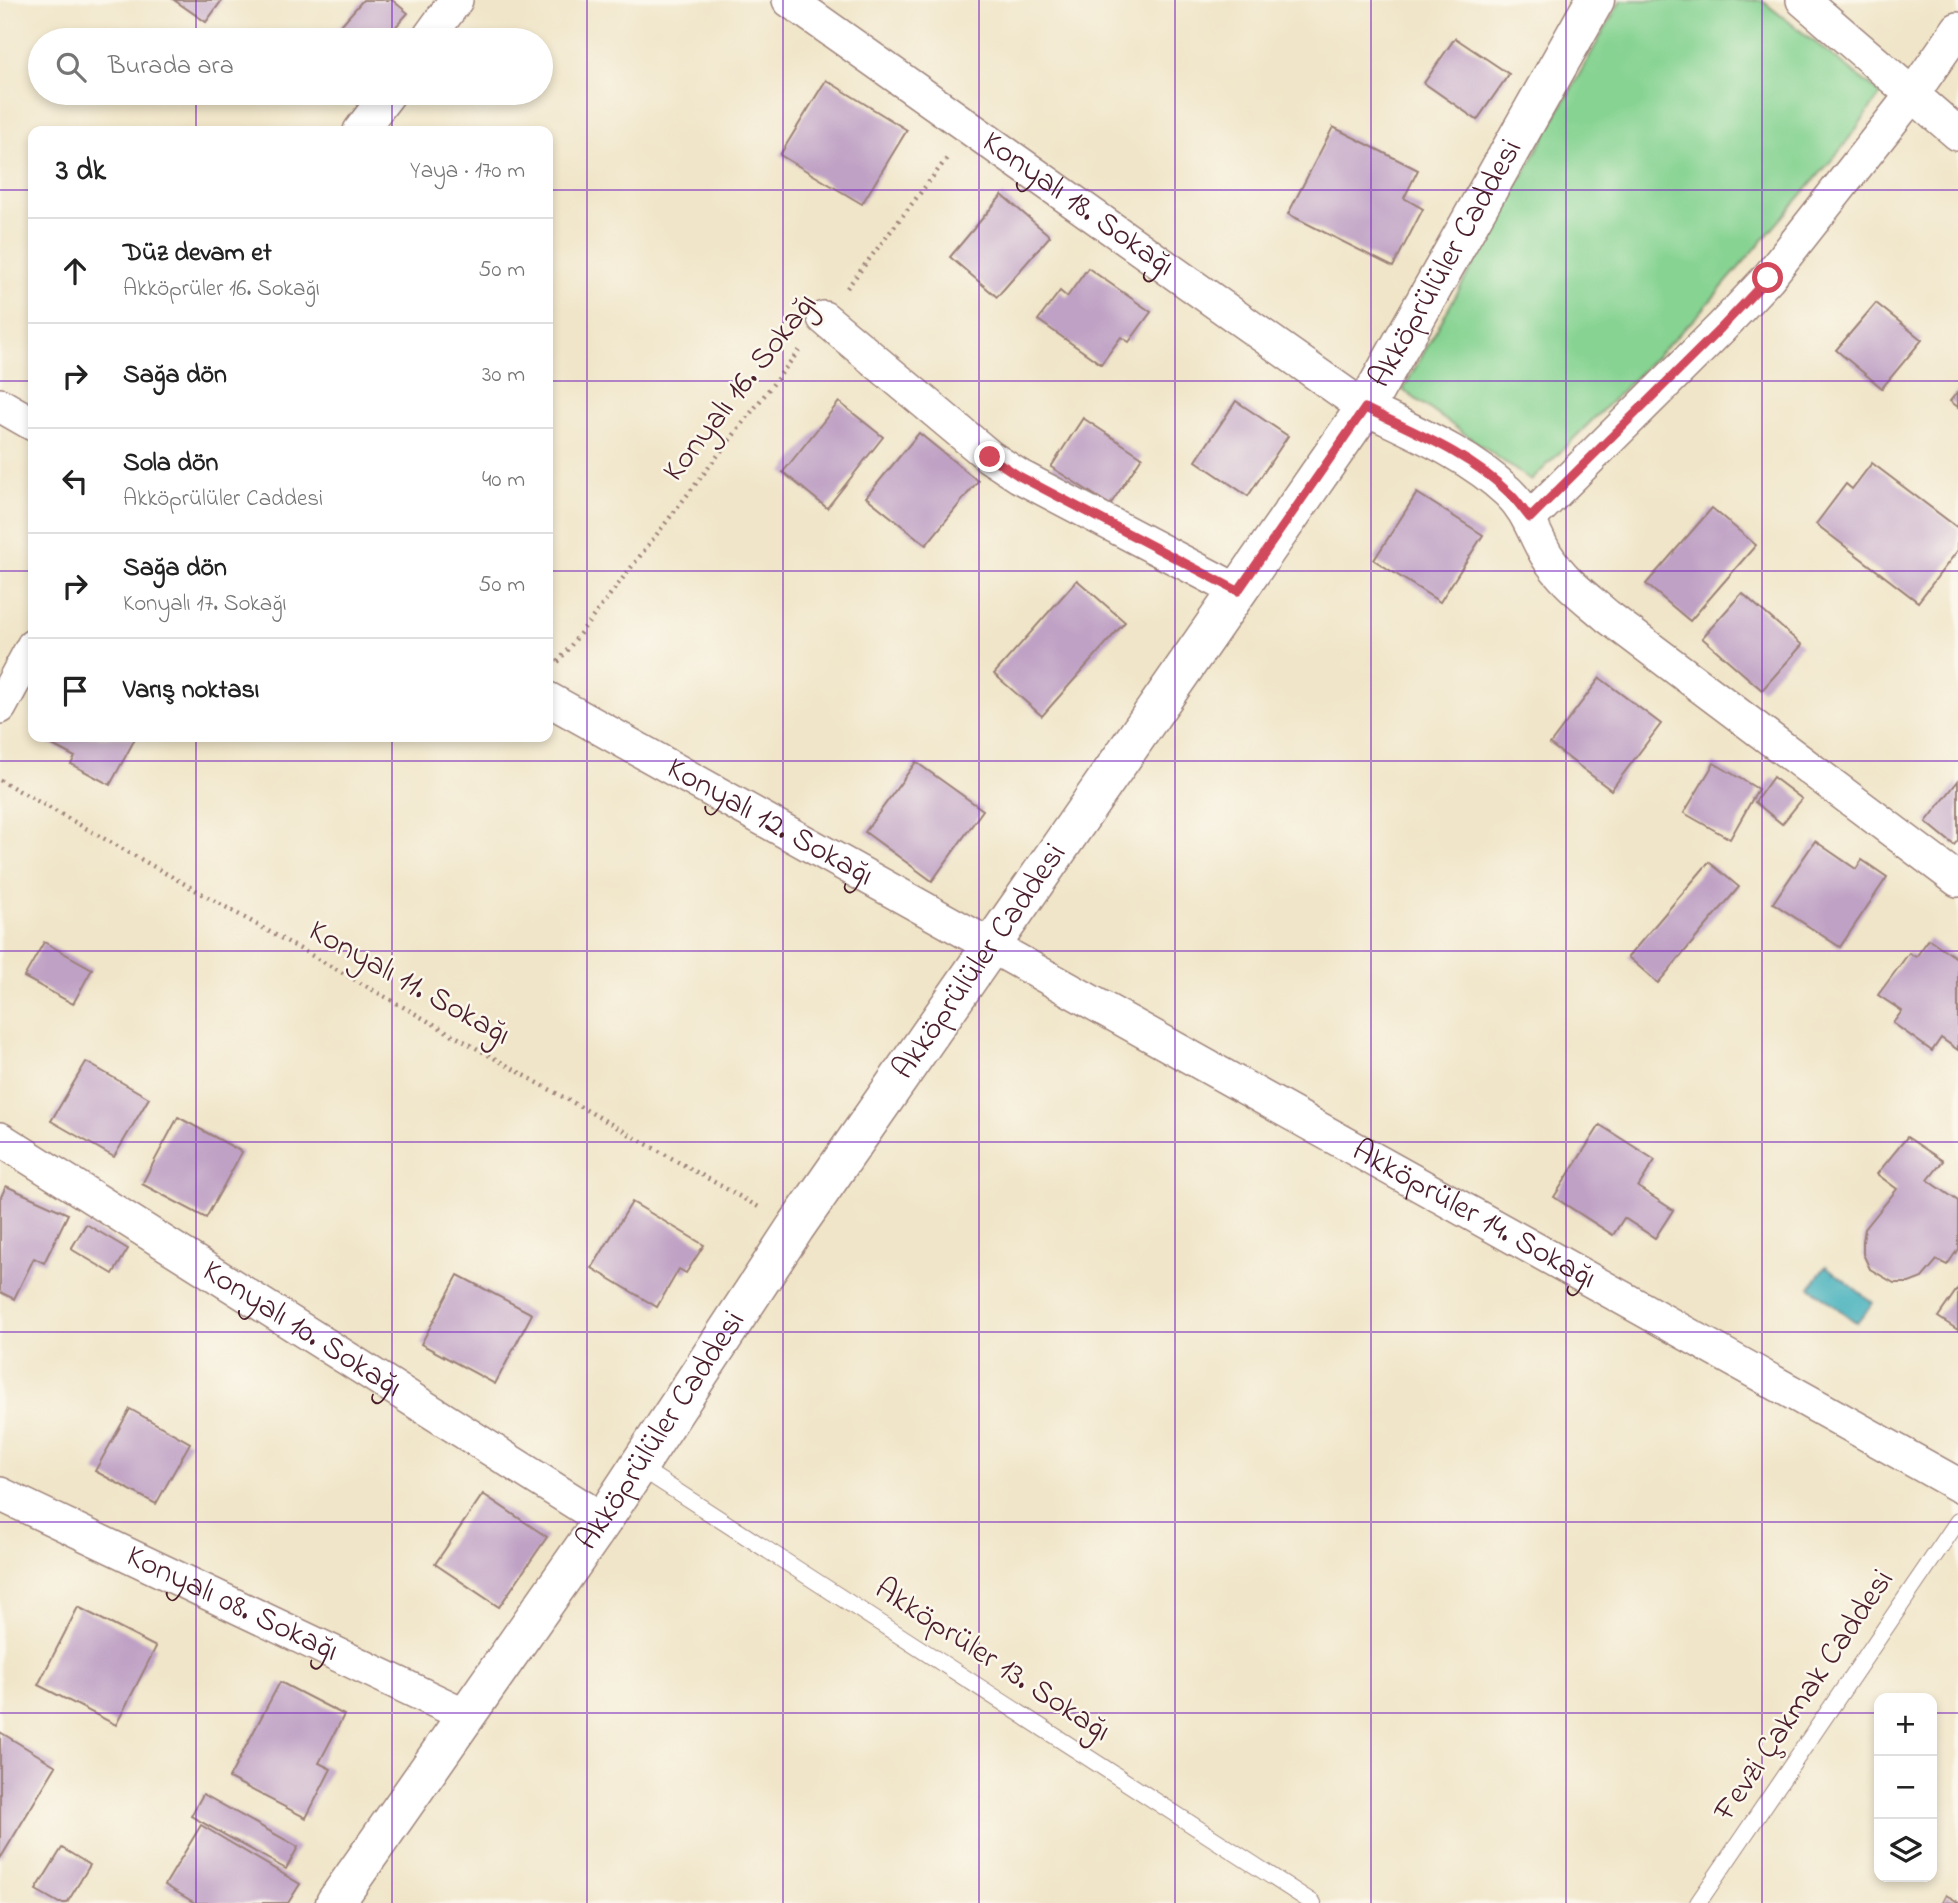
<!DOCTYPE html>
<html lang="tr">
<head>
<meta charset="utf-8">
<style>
	:root { --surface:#fff; --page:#f6f6f6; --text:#222; --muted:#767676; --line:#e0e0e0 }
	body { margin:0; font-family:"Indie Flower",sans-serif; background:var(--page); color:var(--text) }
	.controls { position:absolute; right:21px; bottom:21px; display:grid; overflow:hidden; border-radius:14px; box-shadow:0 4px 10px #0003 }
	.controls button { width:63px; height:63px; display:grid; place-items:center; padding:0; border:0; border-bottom:2px solid var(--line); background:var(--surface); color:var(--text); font:35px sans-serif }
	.stop { position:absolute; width:21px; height:21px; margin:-16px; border:5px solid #d1495b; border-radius:50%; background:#fff }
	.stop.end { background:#d1495b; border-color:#fff; box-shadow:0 2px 7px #0008 }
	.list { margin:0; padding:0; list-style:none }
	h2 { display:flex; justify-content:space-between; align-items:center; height:91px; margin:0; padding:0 28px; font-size:30px }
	h2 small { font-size:23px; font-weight:400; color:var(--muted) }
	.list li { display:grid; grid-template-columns:46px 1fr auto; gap:21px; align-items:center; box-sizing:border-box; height:105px; padding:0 28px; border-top:2px solid var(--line) }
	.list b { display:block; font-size:26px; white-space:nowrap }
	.list p { margin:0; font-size:23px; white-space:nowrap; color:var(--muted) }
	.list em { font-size:23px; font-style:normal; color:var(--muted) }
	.icon { flex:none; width:38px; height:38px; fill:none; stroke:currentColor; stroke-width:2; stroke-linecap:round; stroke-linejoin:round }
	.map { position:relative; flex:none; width:1958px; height:1903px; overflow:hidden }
	.search { position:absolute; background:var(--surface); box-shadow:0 4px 10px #0003; left:28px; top:28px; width:525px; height:77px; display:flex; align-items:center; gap:18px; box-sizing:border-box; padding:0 24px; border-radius:38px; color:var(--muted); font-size:26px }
	.panel { position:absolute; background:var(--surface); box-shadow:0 4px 10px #0003; left:28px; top:126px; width:525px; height:616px; border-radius:14px }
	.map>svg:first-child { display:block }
</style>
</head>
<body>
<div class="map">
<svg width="1958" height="1903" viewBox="0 0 1958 1903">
	<rect width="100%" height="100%" fill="#fbf7ec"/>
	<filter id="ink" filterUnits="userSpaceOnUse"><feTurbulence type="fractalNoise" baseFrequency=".0143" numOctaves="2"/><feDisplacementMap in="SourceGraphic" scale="14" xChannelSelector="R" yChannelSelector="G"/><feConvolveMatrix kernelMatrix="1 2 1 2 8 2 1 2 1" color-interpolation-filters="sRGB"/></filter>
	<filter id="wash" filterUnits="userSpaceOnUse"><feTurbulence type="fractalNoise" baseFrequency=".00686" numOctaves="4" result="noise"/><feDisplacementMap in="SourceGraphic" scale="28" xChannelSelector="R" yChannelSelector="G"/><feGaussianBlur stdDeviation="1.57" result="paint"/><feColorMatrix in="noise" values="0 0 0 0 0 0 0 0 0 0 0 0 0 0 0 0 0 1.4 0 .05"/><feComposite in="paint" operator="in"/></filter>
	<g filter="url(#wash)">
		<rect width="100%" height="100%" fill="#f0e5c8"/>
		<!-- green -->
		<polygon fill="#86d392" stroke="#68795e" stroke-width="2" points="1621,0 1761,0 1881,94 1842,148 1699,314 1531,481 1403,390"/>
		<!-- water -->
		<polygon fill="#3eaeba" stroke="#446672" stroke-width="2" points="1826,1266 1873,1303 1857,1323 1810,1287"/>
		<g id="blocks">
			<!-- building -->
			<g fill="#bfa1c5">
				<polygon points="174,0 222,0 206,22"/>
				<polygon points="363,0 392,0 408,13 384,40 342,40 334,33"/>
				<polygon points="1455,38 1509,74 1477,120 1424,83"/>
				<polygon points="826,80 907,130 862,204 780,155"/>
				<polygon points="1333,127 1418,170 1404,198 1423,209 1393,267 1288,214"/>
				<polygon points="1002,195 1050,236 997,297 950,257"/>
				<polygon points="1088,268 1151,312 1129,342 1121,337 1101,364 1038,320 1060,291 1067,297"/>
				<polygon points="1876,303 1922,340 1882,388 1836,350"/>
				<polygon points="1958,391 1958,407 1950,401"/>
				<polygon points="1236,401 1288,436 1248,496 1196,461"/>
				<polygon points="839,402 883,437 827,508 783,472"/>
				<polygon points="1083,418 1142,457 1110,505 1051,467"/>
				<polygon points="919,433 978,481 926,545 866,497"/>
				<polygon points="1872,463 1958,528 1958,550 1918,602 1816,524 1846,484 1852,489"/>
				<polygon points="1417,493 1483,535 1440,602 1374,560"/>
				<polygon points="1712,508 1756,545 1690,621 1646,584"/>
				<polygon points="1077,580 1125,622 1042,716 994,674"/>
				<polygon points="1742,593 1802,645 1762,690 1702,638"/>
				<polygon points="1600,678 1661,724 1611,790 1550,744"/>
				<polygon points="42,737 136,737 110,785 71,764 75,757 41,739"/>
				<polygon points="916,762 983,810 932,881 865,832"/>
				<polygon points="1714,763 1758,789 1730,839 1684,813"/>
				<polygon points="1773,777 1802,799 1782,824 1755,802"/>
				<polygon points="1958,781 1958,840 1954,845 1926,822"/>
				<polygon points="1815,841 1856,869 1862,860 1887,877 1840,947 1773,903"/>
				<polygon points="1709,862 1739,887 1658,983 1628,957"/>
				<polygon points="1929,939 1958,959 1958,1050 1941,1038 1932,1051 1893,1023 1902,1011 1878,995 1909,953 1916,957"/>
				<polygon points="44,942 92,969 73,1004 24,977"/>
				<polygon points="86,1062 149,1098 114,1157 51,1121"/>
				<polygon points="178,1117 242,1152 206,1218 142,1184"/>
				<polygon points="1600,1125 1655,1160 1638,1187 1673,1210 1655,1238 1624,1218 1613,1235 1554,1197"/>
				<polygon points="1907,1137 1943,1161 1928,1180 1958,1201 1958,1249 1947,1265 1937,1260 1922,1278 1909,1283 1894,1283 1870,1269 1863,1254 1863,1241 1865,1229 1897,1189 1877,1174"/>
				<polygon points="6,1186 68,1214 44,1263 34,1258 14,1299 0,1292 0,1199"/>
				<polygon points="632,1202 704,1245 686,1273 679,1269 657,1307 592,1268"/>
				<polygon points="86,1224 128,1249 113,1274 71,1249"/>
				<polygon points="458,1275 532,1314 495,1384 421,1344"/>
				<polygon points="1958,1288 1958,1330 1938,1317"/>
				<polygon points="130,1409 190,1443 156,1504 95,1471"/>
				<polygon points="483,1494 547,1537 499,1607 435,1564"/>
				<polygon points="78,1607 156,1647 116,1725 38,1685"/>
				<polygon points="280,1682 344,1715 319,1763 331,1769 306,1818 229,1778"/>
				<polygon points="0,1732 56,1766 0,1859"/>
				<polygon points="203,1794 298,1847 286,1869 191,1816"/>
				<polygon points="201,1825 300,1884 288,1903 195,1903 165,1885"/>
				<polygon points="62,1848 90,1865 67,1903 59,1903 36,1890"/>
				<polygon points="1946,1895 1958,1902 1958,1903 1942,1903"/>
			</g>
		</g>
	</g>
	<g filter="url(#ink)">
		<use href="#blocks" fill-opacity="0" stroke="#9d827a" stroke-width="2"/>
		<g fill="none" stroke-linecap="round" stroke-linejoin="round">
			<!-- service casing -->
			<g stroke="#9d827a" stroke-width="18">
				<g id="service">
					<polyline points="639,1467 1313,1903"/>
					<polyline points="1698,1903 1958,1521"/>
				</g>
			</g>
			<!-- minor casing -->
			<g stroke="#9d827a" stroke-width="36">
				<g id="minor">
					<path id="s1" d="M789 0 1365 408C1414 432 1468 454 1508 492 1529 512 1533 533 1547 556 1563 581 1585 597 1607 616L1958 880"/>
					<polyline points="1803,0 1958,134"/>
					<polyline points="427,40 456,0"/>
					<polyline points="360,131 389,93"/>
					<polyline points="824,318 990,457 1019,476 1238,591"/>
					<polyline points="0,405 33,424"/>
					<polyline points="1530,518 1721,328 1768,278 1912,95 1958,29"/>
					<path id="s2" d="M548 699 1958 1485"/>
					<polyline points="0,707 33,646"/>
					<path id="s3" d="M0 1139 603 1520"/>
					<path id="s4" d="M0 1494 465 1715"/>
				</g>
			</g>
			<!-- tertiary casing -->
			<g stroke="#9d827a" stroke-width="41">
				<g id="tertiary">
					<path id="s5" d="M335 1903 603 1520 795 1228 1365 408 1595 0"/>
				</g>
			</g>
			<!-- path -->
			<g stroke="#9d827a" stroke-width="4.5" stroke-dasharray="2 5" stroke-linecap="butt">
				<polyline points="847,288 948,157"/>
				<polyline points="558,662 801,348"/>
				<polyline points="0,780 762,1209"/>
			</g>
			<!-- service -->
			<use href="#service" stroke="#fff" stroke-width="16"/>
			<!-- minor -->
			<use href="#minor" stroke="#fff" stroke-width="33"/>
			<!-- tertiary -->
			<use href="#tertiary" stroke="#fff" stroke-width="38"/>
		</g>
	</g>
	<g fill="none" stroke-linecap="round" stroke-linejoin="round" filter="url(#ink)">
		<!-- route -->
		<path stroke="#d1495b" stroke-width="9" d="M990 457 1019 476 1238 591 1365 408C1414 432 1470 454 1509 493 1517 500 1523 510 1530 518L1721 328 1768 278"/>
	</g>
	<!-- grid -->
	<path fill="none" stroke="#7b2cbf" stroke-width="2" stroke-opacity="0.55" d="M196 0V40M392 0V40M587 0V1903M783 0V1903M979 0V1903M1175 0V1903M1371 0V1903M1566 0V1903M1762 0V1903M196 93V131M392 93V131M0 190H33M548 190H1958M0 381H33M548 381H1958M0 571H33M548 571H1958M196 737V1903M392 737V1903M0 761H1958M0 951H1958M0 1142H1958M0 1332H1958M0 1522H1958M0 1713H1879M1932 1713H1958"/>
	<g text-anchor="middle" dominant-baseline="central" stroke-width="5" stroke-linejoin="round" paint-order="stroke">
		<!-- street labels -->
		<g font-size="32" fill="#4a1f2b" stroke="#fbf7ec">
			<text stroke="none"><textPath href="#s1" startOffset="354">Konyalı 18. Sokağı</textPath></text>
			<text stroke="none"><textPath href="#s5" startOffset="1981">Akköprülüler Caddesi</textPath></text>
			<text transform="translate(741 388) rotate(-52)">Konyalı 16. Sokağı</text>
			<text stroke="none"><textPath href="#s2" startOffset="254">Konyalı 12. Sokağı</textPath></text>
			<text stroke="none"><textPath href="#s5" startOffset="1141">Akköprülüler Caddesi</textPath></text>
			<text transform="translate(409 984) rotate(29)">Konyalı 11. Sokağı</text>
			<text stroke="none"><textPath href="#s2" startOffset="1060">Akköprüler 14. Sokağı</textPath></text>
			<text stroke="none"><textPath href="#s3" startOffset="357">Konyalı 10. Sokağı</textPath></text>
			<text stroke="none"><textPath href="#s5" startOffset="574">Akköprülüler Caddesi</textPath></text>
			<text stroke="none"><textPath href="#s4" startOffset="257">Konyalı 08. Sokağı</textPath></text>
			<text transform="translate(992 1661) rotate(33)">Akköprüler 13. Sokağı</text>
			<text transform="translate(1805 1696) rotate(-56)">Fevzi Çakmak Caddesi</text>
		</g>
	</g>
</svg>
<div class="controls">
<button>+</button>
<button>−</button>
<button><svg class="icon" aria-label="layers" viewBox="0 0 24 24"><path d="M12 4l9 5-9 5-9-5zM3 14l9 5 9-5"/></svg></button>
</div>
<div class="stop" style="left:1768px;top:278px"></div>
<div class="stop end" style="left:990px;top:457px"></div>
<div class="search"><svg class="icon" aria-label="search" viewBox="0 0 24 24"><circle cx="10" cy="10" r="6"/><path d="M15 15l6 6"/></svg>Burada ara</div>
<section class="panel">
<h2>3 dk<small>Yaya · 170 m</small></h2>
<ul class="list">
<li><svg class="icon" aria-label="ahead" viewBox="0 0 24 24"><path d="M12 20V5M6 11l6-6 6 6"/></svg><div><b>Düz devam et</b><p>Akköprüler 16. Sokağı</p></div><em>50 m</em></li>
<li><svg class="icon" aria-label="right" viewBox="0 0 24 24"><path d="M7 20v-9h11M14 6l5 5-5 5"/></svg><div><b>Sağa dön</b></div><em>30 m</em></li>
<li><svg class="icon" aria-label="left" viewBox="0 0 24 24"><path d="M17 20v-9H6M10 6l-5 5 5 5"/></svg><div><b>Sola dön</b><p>Akköprülüler Caddesi</p></div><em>40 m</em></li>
<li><svg class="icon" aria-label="right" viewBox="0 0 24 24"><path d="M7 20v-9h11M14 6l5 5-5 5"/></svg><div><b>Sağa dön</b><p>Konyalı 17. Sokağı</p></div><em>50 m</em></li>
<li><svg class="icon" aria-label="arrive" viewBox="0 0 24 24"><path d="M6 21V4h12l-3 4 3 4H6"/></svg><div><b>Varış noktası</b></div></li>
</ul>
</section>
</div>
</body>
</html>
